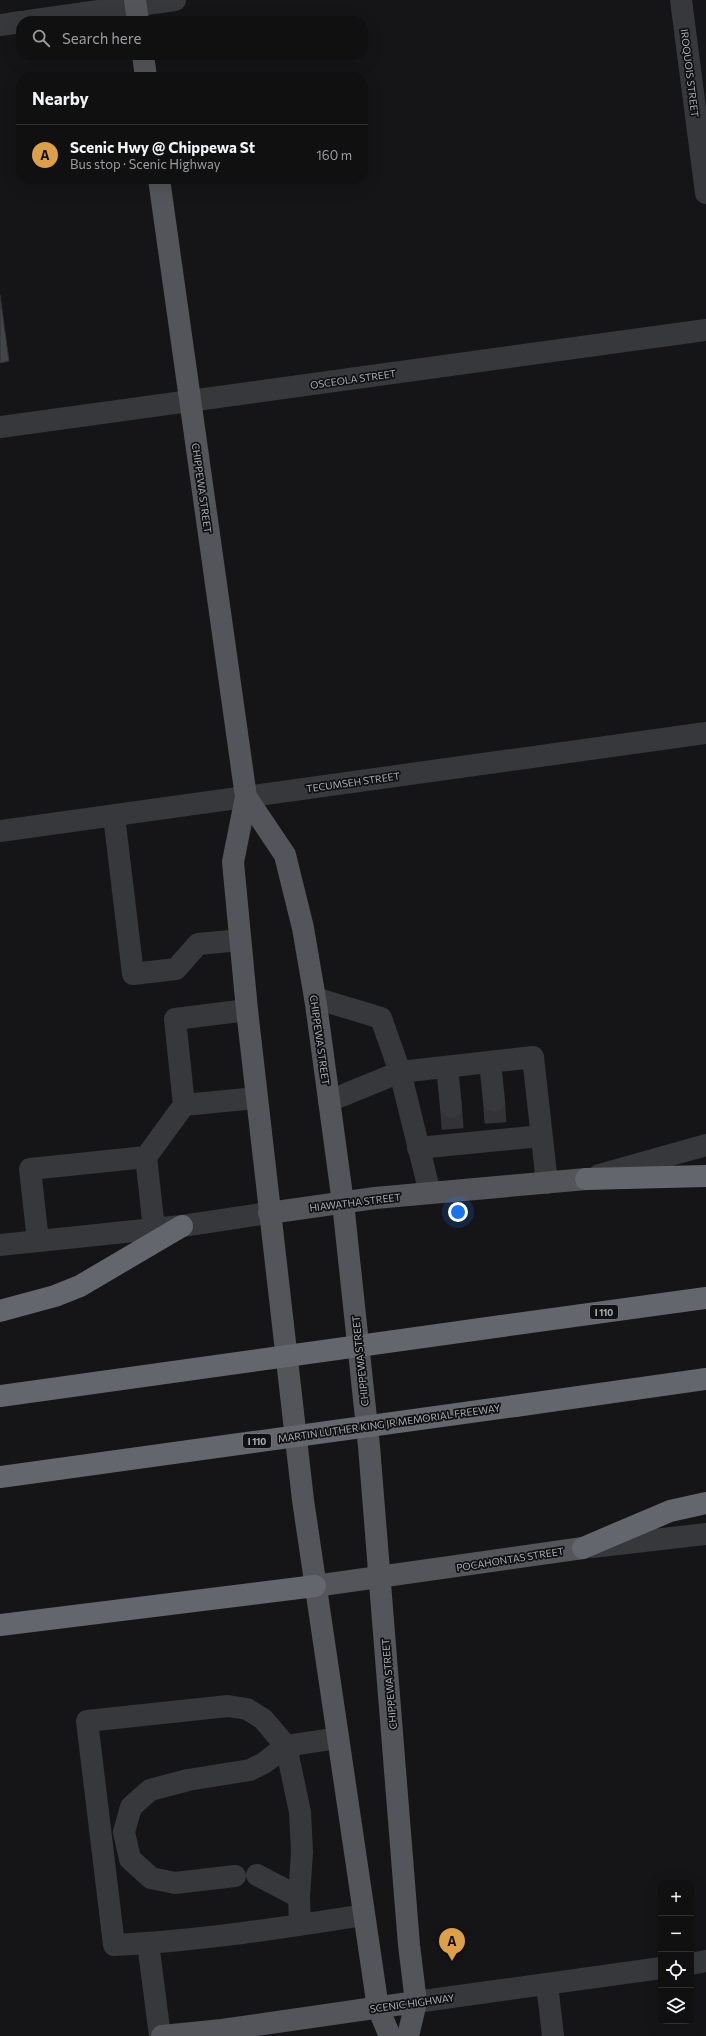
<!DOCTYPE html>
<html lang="en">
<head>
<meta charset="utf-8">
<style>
	:root { --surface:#101011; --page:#1e1e1f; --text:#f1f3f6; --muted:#9c9d9f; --line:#303031; --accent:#dba049 }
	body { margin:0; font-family:Commissioner,sans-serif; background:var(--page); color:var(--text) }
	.controls { position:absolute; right:12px; bottom:12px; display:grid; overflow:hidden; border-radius:8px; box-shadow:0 4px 16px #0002 }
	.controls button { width:36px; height:36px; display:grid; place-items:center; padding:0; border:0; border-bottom:1px solid var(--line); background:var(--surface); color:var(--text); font:20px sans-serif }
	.you { position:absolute; left:458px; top:1212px; width:14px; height:14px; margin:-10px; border:3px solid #fff; border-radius:50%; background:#1a73e8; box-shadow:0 0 0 6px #1a73e833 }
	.badge { display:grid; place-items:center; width:26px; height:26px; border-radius:50%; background:var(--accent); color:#111; font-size:13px; font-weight:700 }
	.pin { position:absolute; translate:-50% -33px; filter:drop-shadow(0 1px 2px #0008) }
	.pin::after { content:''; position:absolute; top:21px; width:14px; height:12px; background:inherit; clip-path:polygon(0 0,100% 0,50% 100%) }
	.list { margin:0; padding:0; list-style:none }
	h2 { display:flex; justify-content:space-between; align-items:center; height:52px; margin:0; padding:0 16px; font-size:17px }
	h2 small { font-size:13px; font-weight:400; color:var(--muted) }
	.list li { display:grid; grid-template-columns:26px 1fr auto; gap:12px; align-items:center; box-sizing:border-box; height:60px; padding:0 16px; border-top:1px solid var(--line) }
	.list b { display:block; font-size:15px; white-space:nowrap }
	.list p { margin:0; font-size:13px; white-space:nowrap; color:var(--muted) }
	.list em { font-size:13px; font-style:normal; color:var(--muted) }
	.icon { flex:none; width:22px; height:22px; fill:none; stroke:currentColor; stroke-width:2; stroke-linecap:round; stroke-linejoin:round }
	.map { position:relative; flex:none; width:706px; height:2036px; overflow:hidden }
	.search { position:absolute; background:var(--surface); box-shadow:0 4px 16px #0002; left:16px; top:16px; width:352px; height:44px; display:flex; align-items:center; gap:10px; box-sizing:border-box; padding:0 14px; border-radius:16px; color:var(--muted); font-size:15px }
	.panel { position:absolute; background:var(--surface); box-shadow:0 4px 16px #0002; left:16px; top:72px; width:352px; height:112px; border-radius:16px }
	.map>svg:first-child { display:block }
</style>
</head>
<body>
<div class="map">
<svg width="706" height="2036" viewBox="0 0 706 2036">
	<rect width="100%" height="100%" fill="#151517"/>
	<!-- building -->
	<polygon fill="#444549" stroke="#2f3032" points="0,295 9,361 0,363"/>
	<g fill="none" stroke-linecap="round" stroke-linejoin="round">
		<!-- minor-tunnel -->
		<g stroke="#333337" stroke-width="22" stroke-dasharray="22 11" stroke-linecap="butt">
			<polyline points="494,1101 496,1130"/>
			<polyline points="451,1107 453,1135"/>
		</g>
		<!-- minor -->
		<g stroke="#37383b" stroke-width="22">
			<polyline points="681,0 706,193"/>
			<polyline points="28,21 175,0"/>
			<polyline points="0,25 21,22"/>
			<polyline points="0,427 706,330"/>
			<polyline points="114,816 133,974 176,969 198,944 240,940"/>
			<polyline points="0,831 706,733"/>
			<polyline points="315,998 381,1018 400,1072 533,1057 547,1183"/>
			<polyline points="490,1062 494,1101"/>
			<polyline points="447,1067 451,1107"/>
			<polyline points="329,1101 400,1072 430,1193"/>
			<polyline points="184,1105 256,1098"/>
			<polyline points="418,1148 541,1136"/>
			<polyline points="146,1157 154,1229"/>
			<polyline points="599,1175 706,1145"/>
			<polyline points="38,1241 30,1169 146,1157 184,1105 175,1019 247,1010"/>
			<polyline points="0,1245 182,1226 269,1213"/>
			<polyline points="592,1547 706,1534"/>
			<polyline points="257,1875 299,1897"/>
			<polyline points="235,1876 175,1883 151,1878 130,1859 124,1832 131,1807 150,1790 188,1780 250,1770 264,1763 286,1746 338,1738"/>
			<path d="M300 1925 299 1897 302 1852 300 1812 286 1746 263 1719 247 1709 228 1706 87 1721 114 1945C198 1941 282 1928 364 1915"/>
			<polyline points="148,1943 160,2036"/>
			<polyline points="691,1964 706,1961"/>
			<polyline points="547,1984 553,2036"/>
			<polyline points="416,2002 661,1968"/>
		</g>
		<!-- major -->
		<g stroke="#53555a" stroke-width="22">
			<polyline points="135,0 138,21"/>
			<polyline points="143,55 146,77"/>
			<polyline points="159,179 246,797 233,862 247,1010 303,1500 378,2008 390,2036"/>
			<polyline points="246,797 285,855 303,928 316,1004 343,1203 369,1446 409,1945 416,2002 408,2036"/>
			<polyline points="269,1213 375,1198 586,1179"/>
			<polyline points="315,1586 583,1548"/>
			<polyline points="162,2036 222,2030 416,2002"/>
		</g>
		<!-- highway -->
		<g stroke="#63666c" stroke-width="22">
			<polyline points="586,1179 706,1176"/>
			<polyline points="0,1311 55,1296 80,1286 182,1226"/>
			<polyline points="502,1326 706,1298"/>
			<polyline points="515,1406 706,1379"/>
			<polyline points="583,1548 670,1511 706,1503"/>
			<polyline points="0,1625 315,1586"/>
		</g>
		<!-- highway-bridge -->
		<g stroke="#63666c" stroke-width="22">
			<polyline points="0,1396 502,1326"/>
			<polyline points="0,1477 515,1406"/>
		</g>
	</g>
	<g text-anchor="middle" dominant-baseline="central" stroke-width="3.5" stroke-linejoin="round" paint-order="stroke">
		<!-- shield labels -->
		<g fill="#101012" stroke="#7b7e84" stroke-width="1">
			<rect x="590" y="1305" width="28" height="14" rx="3"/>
			<rect x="243" y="1434" width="28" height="14" rx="3"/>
		</g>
		<g font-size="9" font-weight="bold" fill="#a9adb5">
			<text x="604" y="1312">I 110</text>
			<text x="257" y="1441">I 110</text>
		</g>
		<!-- street labels -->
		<g font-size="10" fill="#a9adb5" stroke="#101012">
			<text transform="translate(690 73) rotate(83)">IROQUOIS STREET</text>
			<text transform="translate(353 379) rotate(-8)">OSCEOLA STREET</text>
			<text transform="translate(202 488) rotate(82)">CHIPPEWA STREET</text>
			<text transform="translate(353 782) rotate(-8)">TECUMSEH STREET</text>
			<text transform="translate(320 1040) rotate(82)">CHIPPEWA STREET</text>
			<text transform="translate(355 1202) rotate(-7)">HIAWATHA STREET</text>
			<text transform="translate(360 1361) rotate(-96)">CHIPPEWA STREET</text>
			<text transform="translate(389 1423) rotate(-8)">MARTIN LUTHER KING JR MEMORIAL FREEWAY</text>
			<text transform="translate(510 1559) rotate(-9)">POCAHONTAS STREET</text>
			<text transform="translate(389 1684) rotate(-95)">CHIPPEWA STREET</text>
			<text transform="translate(412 2003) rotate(-8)">SCENIC HIGHWAY</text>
		</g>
	</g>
</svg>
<div class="controls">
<button>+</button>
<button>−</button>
<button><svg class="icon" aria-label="locate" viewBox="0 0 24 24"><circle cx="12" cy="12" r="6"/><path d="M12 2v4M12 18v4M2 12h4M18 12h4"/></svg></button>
<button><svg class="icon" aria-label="layers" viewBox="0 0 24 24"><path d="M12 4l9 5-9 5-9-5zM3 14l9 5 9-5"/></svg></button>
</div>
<div class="you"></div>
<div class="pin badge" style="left:452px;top:1961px">A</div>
<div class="search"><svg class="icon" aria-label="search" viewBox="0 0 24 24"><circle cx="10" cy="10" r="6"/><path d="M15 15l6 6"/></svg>Search here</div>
<section class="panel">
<h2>Nearby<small></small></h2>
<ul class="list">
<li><span class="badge">A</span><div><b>Scenic Hwy @ Chippewa St</b><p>Bus stop · Scenic Highway</p></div><em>160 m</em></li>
</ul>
</section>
</div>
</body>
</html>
